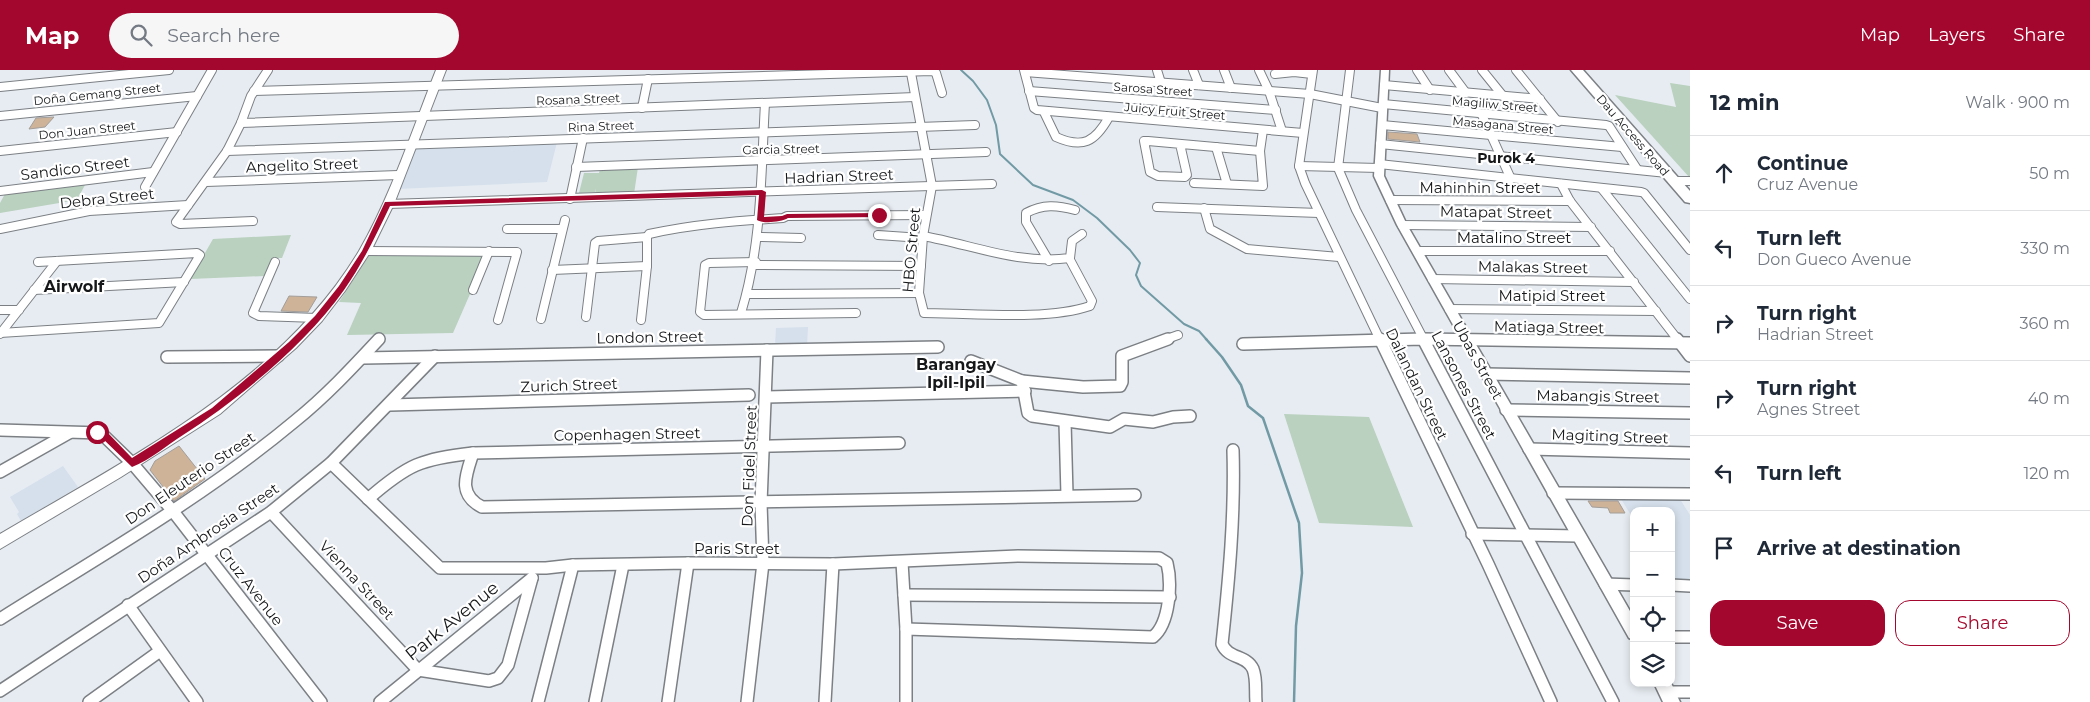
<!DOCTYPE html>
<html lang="en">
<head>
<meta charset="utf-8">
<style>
	:root { --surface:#fff; --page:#f6f6f7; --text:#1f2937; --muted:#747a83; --line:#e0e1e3; --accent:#a4072d }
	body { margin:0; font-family:Montserrat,sans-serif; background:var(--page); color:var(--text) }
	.controls { position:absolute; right:15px; bottom:15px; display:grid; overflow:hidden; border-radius:10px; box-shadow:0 2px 8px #0003 }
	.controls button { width:45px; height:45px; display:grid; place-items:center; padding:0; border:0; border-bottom:1px solid var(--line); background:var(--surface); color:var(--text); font:25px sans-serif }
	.stop { position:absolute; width:15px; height:15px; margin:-11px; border:4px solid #a4072d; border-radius:50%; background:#fff }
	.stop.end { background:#a4072d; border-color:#fff; box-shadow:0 1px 5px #0008 }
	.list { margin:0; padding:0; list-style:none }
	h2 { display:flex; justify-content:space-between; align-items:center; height:65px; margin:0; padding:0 20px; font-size:21px }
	h2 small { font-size:16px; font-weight:400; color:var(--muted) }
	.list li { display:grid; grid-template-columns:32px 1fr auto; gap:15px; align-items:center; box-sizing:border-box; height:75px; padding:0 20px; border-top:1px solid var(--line) }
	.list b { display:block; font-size:19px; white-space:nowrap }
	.list p { margin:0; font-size:16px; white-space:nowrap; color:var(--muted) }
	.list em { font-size:16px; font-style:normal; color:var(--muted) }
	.actions { display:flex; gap:10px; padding:15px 20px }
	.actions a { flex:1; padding:11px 0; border:1px solid var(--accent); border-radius:15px; text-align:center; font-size:18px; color:var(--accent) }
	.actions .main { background:var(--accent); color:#fff }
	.icon { flex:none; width:28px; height:28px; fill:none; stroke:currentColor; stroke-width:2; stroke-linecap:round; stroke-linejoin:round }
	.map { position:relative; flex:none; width:1690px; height:632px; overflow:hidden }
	header { display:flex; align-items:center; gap:30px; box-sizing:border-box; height:70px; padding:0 25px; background:var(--accent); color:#fff }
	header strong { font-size:24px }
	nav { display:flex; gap:28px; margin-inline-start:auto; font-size:18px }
	.search { width:350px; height:45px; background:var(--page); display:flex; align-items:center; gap:12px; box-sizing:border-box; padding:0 18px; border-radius:28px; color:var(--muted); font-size:19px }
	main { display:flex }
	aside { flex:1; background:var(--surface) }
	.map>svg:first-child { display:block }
</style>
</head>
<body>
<header>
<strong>Map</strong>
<div class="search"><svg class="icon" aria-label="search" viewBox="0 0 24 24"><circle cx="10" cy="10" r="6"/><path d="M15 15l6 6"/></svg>Search here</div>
<nav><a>Map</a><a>Layers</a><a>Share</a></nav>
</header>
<main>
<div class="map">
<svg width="1690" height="632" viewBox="0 0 1690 632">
	<rect width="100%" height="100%" fill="#e7ecf2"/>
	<!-- built -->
	<g fill="#d5e0ec">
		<polygon points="557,72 547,112 398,119 415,77"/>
		<polygon points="808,257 807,276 775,276 776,258"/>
		<polygon points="63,396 78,417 21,451 17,444 19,442 10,427"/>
		<polygon points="1618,424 1678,426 1690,445 1690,512 1671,511 1671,441 1634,441 1634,450"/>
	</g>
	<!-- green -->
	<g fill="#b9d1be">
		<polygon points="1670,13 1690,16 1690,108 1615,25 1676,37"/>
		<polygon points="638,97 634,124 595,125 596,118 595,122 579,123 584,103 599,103 600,99"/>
		<polygon points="86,113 77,130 0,143 0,133 6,122"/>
		<polygon points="291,165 282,188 273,188 265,206 190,209 213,169"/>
		<polygon points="370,184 487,185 453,263 347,265 361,233 339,232"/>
		<polygon points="1284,344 1369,347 1413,457 1319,453"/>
	</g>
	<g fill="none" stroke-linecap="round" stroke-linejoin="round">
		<!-- stream-far1 -->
		<polyline stroke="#719aa5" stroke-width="2" points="961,0 973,11 987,30 996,55 1000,84 1033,115 1073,130 1097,148 1130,180 1140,193 1136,205 1141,216 1184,254 1199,261 1207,270"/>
		<!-- stream -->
		<polyline stroke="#719aa5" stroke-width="2.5" points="1206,269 1222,287 1241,315 1248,336 1263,348 1299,453 1302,503 1296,556 1294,632"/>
	</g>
	<!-- building -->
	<g fill="#ceb399" stroke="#a39e99">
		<polygon points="54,47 45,57 29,59 36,48"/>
		<polygon points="1388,62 1417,64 1420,72 1388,69"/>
		<polygon points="289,226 317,227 308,242 281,241"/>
		<polygon points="179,376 205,409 174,431 150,400 155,391"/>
		<polygon points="1588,431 1618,431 1625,443 1610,443 1608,438 1592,437"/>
	</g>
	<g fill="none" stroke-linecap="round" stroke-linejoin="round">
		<!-- minor-far1 casing -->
		<g stroke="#7c8085" stroke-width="10">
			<g id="minor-far1">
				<polyline points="1024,0 1034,38 1037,40 1303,63"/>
				<polyline points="1157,0 1161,13"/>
				<polyline points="1193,0 1199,15"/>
				<polyline points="1224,0 1231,18"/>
				<polyline points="1259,0 1269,21 1282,61"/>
				<polyline points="1313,0 1299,96 1305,113 1380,270"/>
				<polyline points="1350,0 1338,98 1356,140 1424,270"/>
				<polyline points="1417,0 1430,20"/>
				<polyline points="1449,0 1466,23"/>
				<polyline points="1482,0 1503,26"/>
				<polyline points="1516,0 1558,52"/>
				<polyline points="1025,2 1310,24 1382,38"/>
				<path d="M911 3 932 116 923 166 919 223 924 243C972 243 1046 251 1090 236L1092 231 1069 188"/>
				<polyline points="1275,4 1294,2 1312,4"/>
				<polyline points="1384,15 1540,29"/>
				<polyline points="0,17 169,0"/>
				<polyline points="254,21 932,1 936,3 942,23"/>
				<polyline points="1029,21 1276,40"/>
				<polyline points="1383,34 1606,55 1609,56 1637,99"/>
				<polyline points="642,38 648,9"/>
				<path d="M1044 42 1056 67C1083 79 1095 72 1109 47"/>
				<polyline points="1482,45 1511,109"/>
				<polyline points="0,46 197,26"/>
				<polyline points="241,53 915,27"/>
				<polyline points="1382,55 1622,77"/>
				<polyline points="1180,74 1187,105 1185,107 1158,106 1150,102 1144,71 1148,71 1260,81"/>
				<polyline points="1380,74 1667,103"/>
				<polyline points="1216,77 1227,114"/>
				<polyline points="0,81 177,62"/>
				<polyline points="227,81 975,55"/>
				<polyline points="1379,94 1641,122 1644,123 1690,180"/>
				<polyline points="1299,96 1379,98"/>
				<polyline points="576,97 986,82"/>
				<polyline points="1674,111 1690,111"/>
				<polyline points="206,112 398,105"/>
				<polyline points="1194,113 1263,116 1260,81 1263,60"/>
				<polyline points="1561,114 1570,131 1678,270"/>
				<polyline points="145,117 212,0"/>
				<polyline points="1602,119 1690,229"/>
				<polyline points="0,121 153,102"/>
				<polyline points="570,129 583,68"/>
				<polyline points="1390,130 1570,131"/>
				<polyline points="388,134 992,114"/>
				<polyline points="1157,137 1319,143"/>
				<polyline points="1204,138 1210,159 1247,179 1339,187"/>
				<polyline points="253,151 180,154 176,152 227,81 241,53 251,26 268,0"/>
				<polyline points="1402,155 1591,157"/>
				<polyline points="0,159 89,141 188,135"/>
				<polyline points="507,159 562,159"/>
				<polyline points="878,165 922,168"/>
				<path d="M923 166C973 175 1019 195 1070 188L1072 171 1082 164"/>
				<polyline points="759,167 801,168"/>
				<polyline points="365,181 517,182 498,250"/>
				<polyline points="1417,181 1610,181"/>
				<path d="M1049 191 1026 152V143C1043 134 1057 135 1075 140"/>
				<polyline points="275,192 253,243 259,246 317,248"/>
				<polyline points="756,192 709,193 705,195 700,242 704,245 856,243"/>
				<polyline points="755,195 921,196"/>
				<polyline points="552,200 647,196"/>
				<polyline points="1432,209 1634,212"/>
				<polyline points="34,220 184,212"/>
				<polyline points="473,220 489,181"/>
				<polyline points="748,224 919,223"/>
				<polyline points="1449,239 1656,241"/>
				<polyline points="0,240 19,240"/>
				<path d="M741 243C762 174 761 104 765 33"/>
				<polyline points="586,247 595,173 598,171 647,167"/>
				<polyline points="541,249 565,150"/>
				<path d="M641 250 647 196V167L649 164C694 154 737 151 783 148L787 146 926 145"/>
				<polyline points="0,263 159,253 200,185 197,183 38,192"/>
				<polyline points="0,264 57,191"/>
				<polyline points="1164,270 1178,265"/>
				<polyline points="1381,270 1498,270"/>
			</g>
		</g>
		<!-- minor casing -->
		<g stroke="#7c8085" stroke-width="14">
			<g id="minor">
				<polyline points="1380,269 1488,494 1551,632"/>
				<polyline points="1423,269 1613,632"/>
				<polyline points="1677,269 1690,286"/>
				<polyline points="1243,274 1422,269 1690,273"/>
				<polyline points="167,287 278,286"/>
				<polyline points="363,288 938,277"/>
				<polyline points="971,291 1022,311 1028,343 1032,346 1110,357 1124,349 1153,352 1173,347 1190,346"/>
				<polyline points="1486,304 1690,308"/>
				<polyline points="1022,311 1083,317 1120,316 1122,312 1122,286 1168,269"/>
				<polyline points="766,327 1025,321"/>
				<polyline points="390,335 749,325"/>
				<polyline points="1506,340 1690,343"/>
				<polyline points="1065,352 1067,425"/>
				<polyline points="0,360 101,363 132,393 172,440 321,632"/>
				<polyline points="1529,379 1690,383"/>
				<path d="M1233 380C1235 445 1229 509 1222 574 1228 589 1247 585 1253 599 1257 609 1255 621 1256 632"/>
				<path d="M473 383C466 405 457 424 482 437 700 434 917 428 1135 425"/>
				<path d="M331 393 440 498H546L573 495 688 493 833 494 1018 486 1159 488 1167 493C1172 513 1170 553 1153 567L906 559"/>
				<polyline points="0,402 69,363"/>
				<polyline points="1553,423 1690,424"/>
				<path d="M368 429C408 394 421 389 473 383L899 373"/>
				<polyline points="271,442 418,600 489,611 498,608 508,595 532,508"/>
				<polyline points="1472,464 1578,466"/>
				<polyline points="902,492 906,559 906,632"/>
				<polyline points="1605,514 1634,515"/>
				<polyline points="1671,515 1690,516"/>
				<polyline points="904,525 1170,527"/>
				<polyline points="128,535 197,632"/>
				<path d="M0 549C100 486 204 427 295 351 326 326 352 298 379 269"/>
				<polyline points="1671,567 1690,567"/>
				<polyline points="0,621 271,442 331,393 435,286"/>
				<polyline points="1667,622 1690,622"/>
				<polyline points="89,632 160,581"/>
				<polyline points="380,632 532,508"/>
				<polyline points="538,632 573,495"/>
				<polyline points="595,632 623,495"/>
				<polyline points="668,632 688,493"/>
				<polyline points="747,632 763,493 761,433 767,280"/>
				<polyline points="825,632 833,494"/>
			</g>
		</g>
		<!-- tertiary casing -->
		<g stroke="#7c8085" stroke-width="3">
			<g id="tertiary">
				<polygon points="1381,0 1389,0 1384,106 1407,155 1634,548 1634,570 1629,568 1397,155 1374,106"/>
				<polygon points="1654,613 1671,613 1680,632 1663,632"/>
			</g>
		</g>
		<!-- secondary casing -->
		<g stroke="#7c8085" stroke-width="2">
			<path id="secondary" d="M436 0H446L394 134 371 181 345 221 322 251 296 278 220 344 121 407 0 479V464C127 389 281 312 359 181 390 128 413 58 436 0Z"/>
		</g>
		<!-- primary casing -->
		<g stroke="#7c8085" stroke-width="3">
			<polygon id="primary" points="1571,0 1583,0 1690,121 1690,133 1685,132"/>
		</g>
		<!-- minor-far1 -->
		<use href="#minor-far1" stroke="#fff" stroke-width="8"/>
		<!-- minor -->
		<use href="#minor" stroke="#fff" stroke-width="11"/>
		<!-- tertiary -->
		<use href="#tertiary" fill="#fff" fill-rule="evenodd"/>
		<!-- secondary -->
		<use href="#secondary" fill="#fff" fill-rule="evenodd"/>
		<!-- primary -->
		<use href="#primary" fill="#fff" fill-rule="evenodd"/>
	</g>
	<!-- route -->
	<path fill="#a4072d" d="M762 120 766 122 764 147 782 146 787 144 879 143 882 145 879 147 788 148C781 152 764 154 757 150L759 125 390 136C376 165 363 193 344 220 306 274 239 329 183 365 167 375 150 390 132 397L101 367 93 362 97 359 107 362 132 388 212 338 289 272 315 246 339 216 362 181 385 132Z"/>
	<g text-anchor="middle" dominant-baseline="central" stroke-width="4.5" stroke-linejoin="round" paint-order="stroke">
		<!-- far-street labels -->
		<g font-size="12" fill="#151719" stroke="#fff">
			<text transform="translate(1153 19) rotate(4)">Sarosa Street</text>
			<text transform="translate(97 24) rotate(-6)">Doña Gemang Street</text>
			<text transform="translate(578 29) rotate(-2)">Rosana Street</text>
			<text transform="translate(1495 34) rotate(5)">Magiliw Street</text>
			<text transform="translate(1175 41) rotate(5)">Juicy Fruit Street</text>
			<text transform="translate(1503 55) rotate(5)">Masagana Street</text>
			<text transform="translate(601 56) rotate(-2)">Rina Street</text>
			<text transform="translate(87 60) rotate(-6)">Don Juan Street</text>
			<text transform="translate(1633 65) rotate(49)">Dau Access Road</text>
			<text transform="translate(781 79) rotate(-1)">Garcia Street</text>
		</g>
		<!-- far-neighbourhood labels -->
		<g font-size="14" font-weight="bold" fill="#151719" stroke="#fff">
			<text x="1506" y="88">Purok 4</text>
		</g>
		<!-- street labels -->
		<g font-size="15" fill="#151719" stroke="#fff">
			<text transform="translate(302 95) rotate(-2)">Angelito Street</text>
			<text transform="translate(75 98) rotate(-7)">Sandico Street</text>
			<text transform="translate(839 106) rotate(-2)">Hadrian Street</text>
			<text x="1480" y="117">Mahinhin Street</text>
			<text transform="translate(107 128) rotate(-6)">Debra Street</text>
			<text transform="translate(1496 142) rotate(1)">Matapat Street</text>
			<text x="1514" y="167">Matalino Street</text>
			<text transform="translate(911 180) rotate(-85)">HBO Street</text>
			<text transform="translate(1533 197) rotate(1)">Malakas Street</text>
			<text x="1552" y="225">Matipid Street</text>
			<text transform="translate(1549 257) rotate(1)">Matiaga Street</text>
			<text transform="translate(650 267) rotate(-1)">London Street</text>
			<text transform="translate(1478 290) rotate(61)">Ubas Street</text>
			<text transform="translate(1417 314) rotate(64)">Dalandan Street</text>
			<text transform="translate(569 315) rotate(-2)">Zurich Street</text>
			<text transform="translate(1464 315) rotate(62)">Lansones Street</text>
			<text transform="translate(1598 326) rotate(1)">Mabangis Street</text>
			<text transform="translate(627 364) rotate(-1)">Copenhagen Street</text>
			<text transform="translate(1610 366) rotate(2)">Magiting Street</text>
			<text transform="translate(749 396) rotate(-88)">Don Fidel Street</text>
			<text transform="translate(190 408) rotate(-34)">Don Eleuterio Street</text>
			<text transform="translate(208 463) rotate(-34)">Doña Ambrosia Street</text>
			<text x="737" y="478">Paris Street</text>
			<text transform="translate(357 510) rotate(47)">Vienna Street</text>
			<text transform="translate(251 516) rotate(52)">Cruz Avenue</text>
		</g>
		<!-- neighbourhood labels -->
		<g font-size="16" font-weight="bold" fill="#151719" stroke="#fff">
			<text x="74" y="216">Airwolf</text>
			<text x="956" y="294">Barangay<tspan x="956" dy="18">Ipil-Ipil</tspan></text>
		</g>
		<!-- near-street labels -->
		<g font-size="18" fill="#151719" stroke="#fff">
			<text transform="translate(452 551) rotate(-39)">Park Avenue</text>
		</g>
	</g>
</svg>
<div class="controls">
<button>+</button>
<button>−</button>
<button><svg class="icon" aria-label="locate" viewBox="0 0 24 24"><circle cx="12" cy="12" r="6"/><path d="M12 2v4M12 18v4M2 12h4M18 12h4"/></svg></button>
<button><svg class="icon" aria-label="layers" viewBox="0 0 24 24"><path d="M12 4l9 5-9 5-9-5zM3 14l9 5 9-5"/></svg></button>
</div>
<div class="stop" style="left:97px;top:362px"></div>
<div class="stop end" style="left:879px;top:145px"></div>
</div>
<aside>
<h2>12 min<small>Walk · 900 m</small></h2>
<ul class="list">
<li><svg class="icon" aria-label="ahead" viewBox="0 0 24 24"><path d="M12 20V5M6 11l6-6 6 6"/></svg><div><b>Continue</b><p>Cruz Avenue</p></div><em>50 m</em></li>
<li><svg class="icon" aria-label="left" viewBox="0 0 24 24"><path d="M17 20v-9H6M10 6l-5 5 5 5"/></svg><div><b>Turn left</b><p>Don Gueco Avenue</p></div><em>330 m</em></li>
<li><svg class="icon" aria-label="right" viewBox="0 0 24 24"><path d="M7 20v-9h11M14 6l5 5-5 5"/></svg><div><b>Turn right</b><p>Hadrian Street</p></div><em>360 m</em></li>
<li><svg class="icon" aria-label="right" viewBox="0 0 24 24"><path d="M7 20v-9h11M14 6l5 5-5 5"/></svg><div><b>Turn right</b><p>Agnes Street</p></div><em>40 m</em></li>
<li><svg class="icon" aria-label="left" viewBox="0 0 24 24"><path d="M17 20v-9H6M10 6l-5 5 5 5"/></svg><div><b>Turn left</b></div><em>120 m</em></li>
<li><svg class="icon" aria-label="arrive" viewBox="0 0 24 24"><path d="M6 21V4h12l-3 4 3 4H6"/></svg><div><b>Arrive at destination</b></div></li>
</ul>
<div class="actions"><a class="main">Save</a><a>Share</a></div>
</aside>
</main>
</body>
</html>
